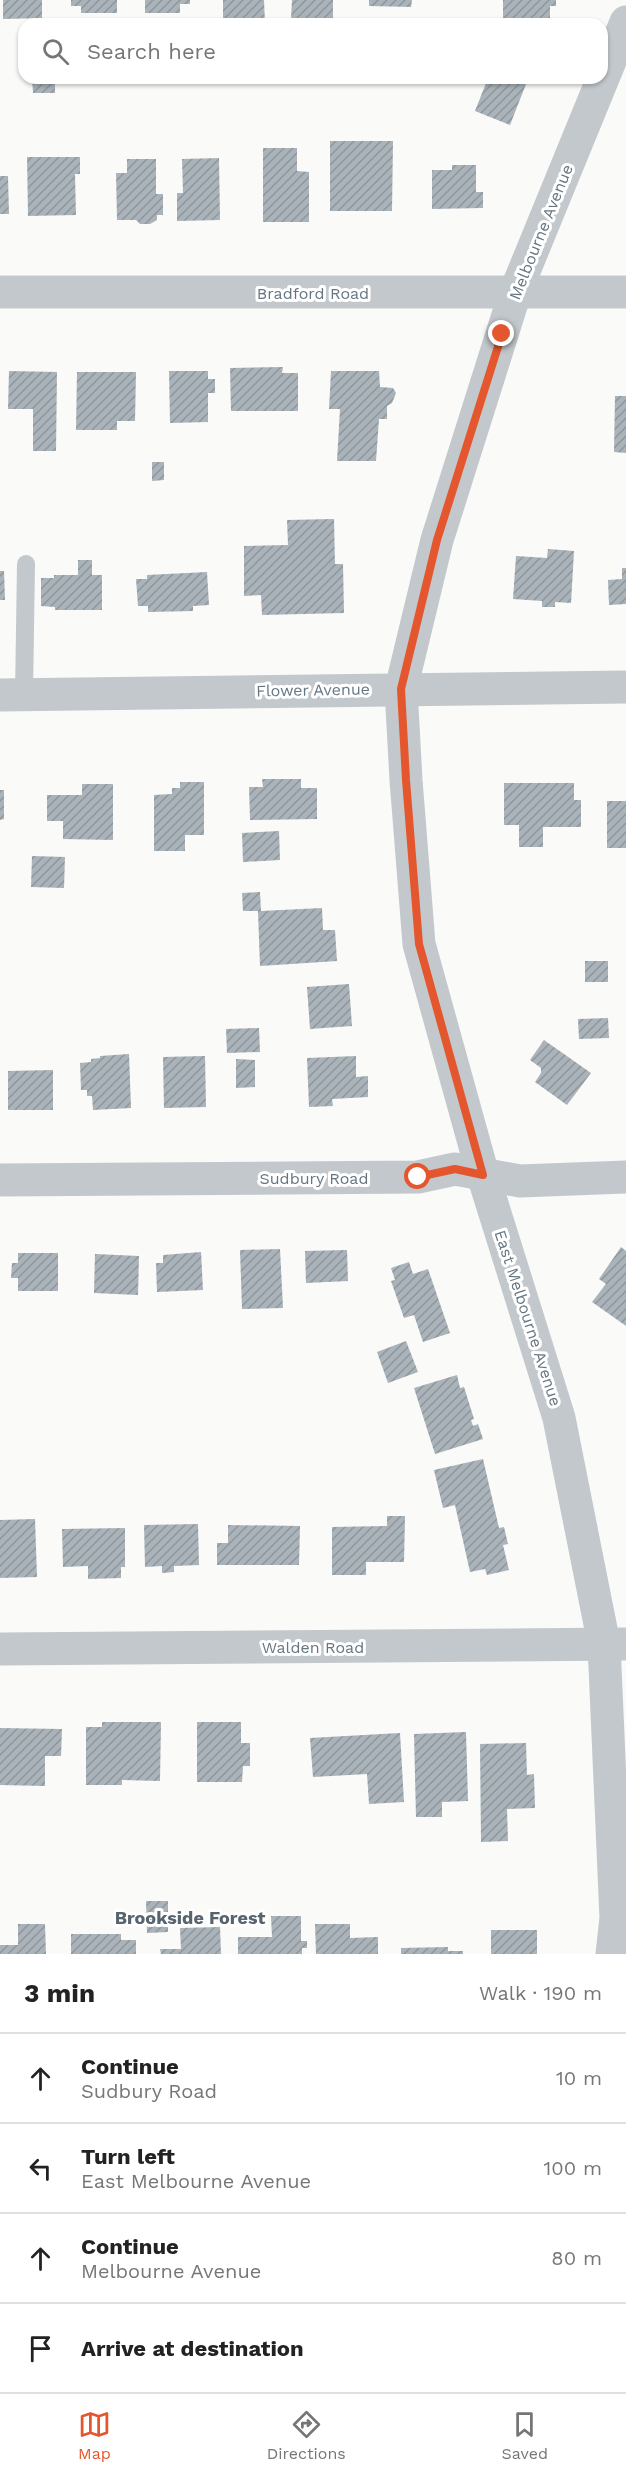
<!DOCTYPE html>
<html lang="en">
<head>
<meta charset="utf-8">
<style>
	:root { --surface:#fff; --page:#f6f6f6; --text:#222; --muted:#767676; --line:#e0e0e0; --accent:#e4572e }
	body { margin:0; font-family:"Work Sans",sans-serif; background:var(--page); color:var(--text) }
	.stop { position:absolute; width:18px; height:18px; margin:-14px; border:4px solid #e4572e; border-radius:50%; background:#fff }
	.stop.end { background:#e4572e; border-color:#fff; box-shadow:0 2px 6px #0008 }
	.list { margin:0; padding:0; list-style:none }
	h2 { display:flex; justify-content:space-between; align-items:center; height:78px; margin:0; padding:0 24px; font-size:26px }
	h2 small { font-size:20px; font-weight:400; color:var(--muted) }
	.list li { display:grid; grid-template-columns:39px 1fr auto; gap:18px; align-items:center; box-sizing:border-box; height:90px; padding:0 24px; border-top:2px solid var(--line) }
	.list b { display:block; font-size:22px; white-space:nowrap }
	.list p { margin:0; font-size:20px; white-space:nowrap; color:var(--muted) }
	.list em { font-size:20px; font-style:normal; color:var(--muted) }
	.icon { flex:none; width:33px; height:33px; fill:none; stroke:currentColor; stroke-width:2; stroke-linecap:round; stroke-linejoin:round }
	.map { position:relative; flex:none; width:626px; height:1954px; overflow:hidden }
	.search { position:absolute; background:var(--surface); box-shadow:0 2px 4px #0004; left:18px; right:18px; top:18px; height:66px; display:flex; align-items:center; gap:15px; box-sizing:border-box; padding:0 21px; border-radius:18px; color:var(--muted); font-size:22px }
	.sheet { height:438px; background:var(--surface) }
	nav { display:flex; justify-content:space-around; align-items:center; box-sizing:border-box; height:84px; border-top:2px solid var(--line); background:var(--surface); font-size:16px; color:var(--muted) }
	nav a { display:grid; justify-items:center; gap:3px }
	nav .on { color:var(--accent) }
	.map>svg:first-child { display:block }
</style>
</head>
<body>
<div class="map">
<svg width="626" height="1954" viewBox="0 0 626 1954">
	<defs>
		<pattern id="building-hatch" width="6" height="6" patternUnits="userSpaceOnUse" patternTransform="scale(1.5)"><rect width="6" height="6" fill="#aab3b9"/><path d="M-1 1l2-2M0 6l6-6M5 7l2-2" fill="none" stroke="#8e969c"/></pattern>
	</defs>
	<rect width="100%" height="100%" fill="#fafaf8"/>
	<!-- building -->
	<g fill="url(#building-hatch)">
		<polygon points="3,0 42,0 42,18 3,19"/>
		<polygon points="71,0 117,0 117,13 81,13 81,6 71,6"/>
		<polygon points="145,0 190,0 190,4 180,4 180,13 145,13"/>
		<polygon points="223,0 264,0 265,24 223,24"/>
		<polygon points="292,0 333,0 333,19 291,19"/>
		<polygon points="369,0 412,0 411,7 369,6"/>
		<polygon points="503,0 556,0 556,6 550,6 550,24 503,24"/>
		<polygon points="32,78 55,78 55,93 33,93"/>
		<polygon points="488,78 528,79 510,125 475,111"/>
		<polygon points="330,141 393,141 392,211 330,211"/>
		<polygon points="263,148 297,148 297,171 309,172 309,222 263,222"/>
		<polygon points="27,157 80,157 80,174 75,174 76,215 28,216"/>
		<polygon points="219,158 220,220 177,221 177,193 183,193 182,159"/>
		<polygon points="127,159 156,159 156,194 163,194 163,215 157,215 157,220 150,224 140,224 136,220 117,220 116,173 127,173"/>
		<polygon points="452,165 476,165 476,192 483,192 483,208 432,209 432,170 452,170"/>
		<polygon points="0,176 8,176 9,214 0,214"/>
		<polygon points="283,367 282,373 298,373 298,411 231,411 230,368"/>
		<polygon points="9,371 57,372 56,451 33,451 33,409 8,409"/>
		<polygon points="169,371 208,371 208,379 215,379 215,393 208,393 208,422 170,423"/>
		<polygon points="331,371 379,371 380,387 393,388 396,393 392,403 387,406 387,419 379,419 376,461 337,461 340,409 329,409"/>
		<polygon points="77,372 136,372 135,421 117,421 117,430 76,430"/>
		<polygon points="615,396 626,396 626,453 614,452"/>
		<polygon points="152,462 164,462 164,480 152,481"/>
		<polygon points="334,519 335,564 343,564 344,613 262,615 261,595 244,596 244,546 288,545 287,520"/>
		<polygon points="548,549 574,551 571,603 555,602 555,607 542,607 542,601 513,599 516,556 547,558"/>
		<polygon points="78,560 92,560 92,575 102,575 102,610 55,610 55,607 41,606 41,578 54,578 54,575 78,575"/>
		<polygon points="622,568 626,568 626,604 609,605 608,580 622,579"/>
		<polygon points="0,571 4,571 5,600 0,600"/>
		<polygon points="207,572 209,605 193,606 193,611 148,612 148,606 138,606 136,579 147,579 147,575"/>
		<polygon points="262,779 301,779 301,788 317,788 317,819 250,820 249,787 263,787"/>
		<polygon points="180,782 204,782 204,835 185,835 185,851 154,851 154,795 172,794 172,788 180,788"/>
		<polygon points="504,783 574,783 574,800 581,800 581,827 543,827 543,847 519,847 519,825 504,825"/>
		<polygon points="82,784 113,784 113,840 63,839 63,821 47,821 47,795 82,795"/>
		<polygon points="0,790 4,790 4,819 0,820"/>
		<rect x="607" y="801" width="19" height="47"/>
		<polygon points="279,831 280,860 243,862 242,833"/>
		<polygon points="32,856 65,857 64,888 31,887"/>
		<polygon points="260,892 261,911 322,908 323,930 335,930 337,961 260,966 258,911 243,911 242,893"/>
		<rect x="585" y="961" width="23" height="21"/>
		<polygon points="349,984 352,1026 310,1029 307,987"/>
		<polygon points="608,1018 609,1038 579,1039 578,1019"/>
		<polygon points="259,1028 260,1052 227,1053 226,1029"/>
		<polygon points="544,1040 591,1073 567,1105 535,1082 541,1073 541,1068 530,1060"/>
		<polygon points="129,1054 131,1108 93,1110 92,1096 87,1096 87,1090 81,1090 80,1063 91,1062 91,1059 100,1058 100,1056"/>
		<polygon points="205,1056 206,1107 164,1108 163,1057"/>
		<polygon points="356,1056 356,1077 368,1076 368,1097 332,1099 333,1106 309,1107 307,1058"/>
		<polygon points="236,1059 255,1060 255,1087 236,1088"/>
		<polygon points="53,1070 53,1110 8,1110 8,1071"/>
		<polygon points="621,1247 626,1251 626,1326 592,1302 606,1284 599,1279"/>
		<polygon points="280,1249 283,1308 242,1309 240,1250"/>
		<polygon points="347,1250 348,1281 306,1283 305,1251"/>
		<polygon points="201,1252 203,1290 157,1292 156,1263 163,1263 163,1255"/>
		<polygon points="18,1253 58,1253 58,1291 18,1291 18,1278 11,1278 12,1263 18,1263"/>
		<polygon points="95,1254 139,1256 138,1295 94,1293"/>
		<polygon points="409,1262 413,1274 428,1269 450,1333 423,1342 414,1315 404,1318 391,1281 395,1280 391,1268"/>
		<polygon points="406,1341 418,1372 388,1383 377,1352"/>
		<polygon points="457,1375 460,1388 464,1387 474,1419 471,1420 473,1426 478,1424 483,1439 435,1454 414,1388"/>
		<polygon points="483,1459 499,1528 504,1527 508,1544 503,1545 509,1570 487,1575 485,1569 470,1572 455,1505 443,1508 434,1470"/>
		<polygon points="387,1516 405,1516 404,1562 366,1562 366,1575 332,1575 332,1527 387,1526"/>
		<polygon points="35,1519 37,1577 0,1578 0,1520"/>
		<polygon points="198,1524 199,1565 174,1566 174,1572 162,1573 162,1566 145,1567 144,1525"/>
		<polygon points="228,1525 300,1526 299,1565 217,1565 217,1543 228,1543"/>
		<polygon points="125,1528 125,1567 121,1567 121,1578 88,1579 88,1566 63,1567 62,1529"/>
		<polygon points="102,1722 161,1722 160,1781 122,1780 122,1785 86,1785 86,1727 102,1727"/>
		<polygon points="197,1722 241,1722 241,1743 250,1743 250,1766 243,1766 242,1782 197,1782"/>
		<polygon points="0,1728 62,1729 61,1756 45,1756 45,1786 0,1785"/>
		<polygon points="466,1732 468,1801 442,1802 442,1817 416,1817 414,1734"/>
		<polygon points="400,1733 404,1802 369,1804 367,1774 313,1777 310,1738"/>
		<polygon points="526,1743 527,1775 534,1774 535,1808 507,1809 508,1841 481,1842 480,1744"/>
		<polygon points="146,1901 168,1901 168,1932 147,1933"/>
		<polygon points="271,1916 301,1916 301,1941 307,1941 307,1948 302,1948 302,1954 238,1954 238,1937 272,1937"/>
		<polygon points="18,1924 45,1924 46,1954 0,1954 0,1945 18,1945"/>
		<polygon points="315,1924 350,1924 350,1938 378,1937 378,1954 316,1954"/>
		<polygon points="220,1927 221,1954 161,1954 160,1949 181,1949 180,1928"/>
		<rect x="491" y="1930" width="46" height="24"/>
		<polygon points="71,1934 121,1934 121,1940 136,1940 136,1954 71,1954"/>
		<polygon points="448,1947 448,1951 463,1951 463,1954 401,1954 401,1948"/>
	</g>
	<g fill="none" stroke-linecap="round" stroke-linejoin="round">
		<!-- service -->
		<polyline stroke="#c3c8cc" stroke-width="18" points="24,695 26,564"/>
		<!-- minor -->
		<g stroke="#c3c8cc" stroke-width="33">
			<polyline points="0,292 626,292"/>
			<polyline points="0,1180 418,1177 455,1169 520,1181 626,1177"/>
			<polyline points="0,1649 625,1644"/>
			<polyline points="612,1954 616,1918 604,1644 559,1418 483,1175 419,944 406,780 401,689 437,540 515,293 626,22"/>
		</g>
		<!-- tertiary -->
		<polyline stroke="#c3c8cc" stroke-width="33" points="0,695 626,687"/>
	</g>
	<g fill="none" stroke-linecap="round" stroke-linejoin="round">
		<!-- route -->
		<polyline stroke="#e4572e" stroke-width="8" points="418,1177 455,1169 483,1175 419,944 406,780 401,689 437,540 502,334"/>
	</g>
	<g text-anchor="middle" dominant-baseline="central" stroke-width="6" stroke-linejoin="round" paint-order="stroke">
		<!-- street labels -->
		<g font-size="16" fill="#657683" stroke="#fff">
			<text transform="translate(541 232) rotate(-68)">Melbourne Avenue</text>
			<text x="313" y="293">Bradford Road</text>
			<text transform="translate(313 690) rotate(-1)">Flower Avenue</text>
			<text x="314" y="1178">Sudbury Road</text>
			<text transform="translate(528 1318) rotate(72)">East Melbourne Avenue</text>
			<text x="313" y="1647">Walden Road</text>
		</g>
		<!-- neighbourhood labels -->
		<g font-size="18" font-weight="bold" fill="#57646e" stroke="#fff">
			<text x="190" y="1917">Brookside Forest</text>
		</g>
	</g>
</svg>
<div class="stop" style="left:418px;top:1177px"></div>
<div class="stop end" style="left:502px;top:334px"></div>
<div class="search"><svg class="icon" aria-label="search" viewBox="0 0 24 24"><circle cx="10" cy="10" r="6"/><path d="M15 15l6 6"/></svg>Search here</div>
</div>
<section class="sheet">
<h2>3 min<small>Walk · 190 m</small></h2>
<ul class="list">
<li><svg class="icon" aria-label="ahead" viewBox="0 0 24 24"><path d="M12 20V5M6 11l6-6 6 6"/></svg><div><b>Continue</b><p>Sudbury Road</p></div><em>10 m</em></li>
<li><svg class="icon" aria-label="left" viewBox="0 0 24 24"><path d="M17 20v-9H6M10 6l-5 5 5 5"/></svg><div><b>Turn left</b><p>East Melbourne Avenue</p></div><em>100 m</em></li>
<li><svg class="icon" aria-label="ahead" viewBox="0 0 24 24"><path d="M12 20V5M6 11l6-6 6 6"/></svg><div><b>Continue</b><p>Melbourne Avenue</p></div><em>80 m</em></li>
<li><svg class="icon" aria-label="arrive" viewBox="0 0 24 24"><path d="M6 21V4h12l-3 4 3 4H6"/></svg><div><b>Arrive at destination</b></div></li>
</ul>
</section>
<nav>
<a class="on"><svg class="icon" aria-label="map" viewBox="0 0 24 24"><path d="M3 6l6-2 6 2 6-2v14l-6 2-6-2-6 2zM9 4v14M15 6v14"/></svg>Map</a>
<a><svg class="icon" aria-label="directions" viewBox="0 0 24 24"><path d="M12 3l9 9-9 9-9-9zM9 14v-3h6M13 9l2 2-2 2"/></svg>Directions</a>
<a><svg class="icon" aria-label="saved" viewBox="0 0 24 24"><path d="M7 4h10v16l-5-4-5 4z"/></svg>Saved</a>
</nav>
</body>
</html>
